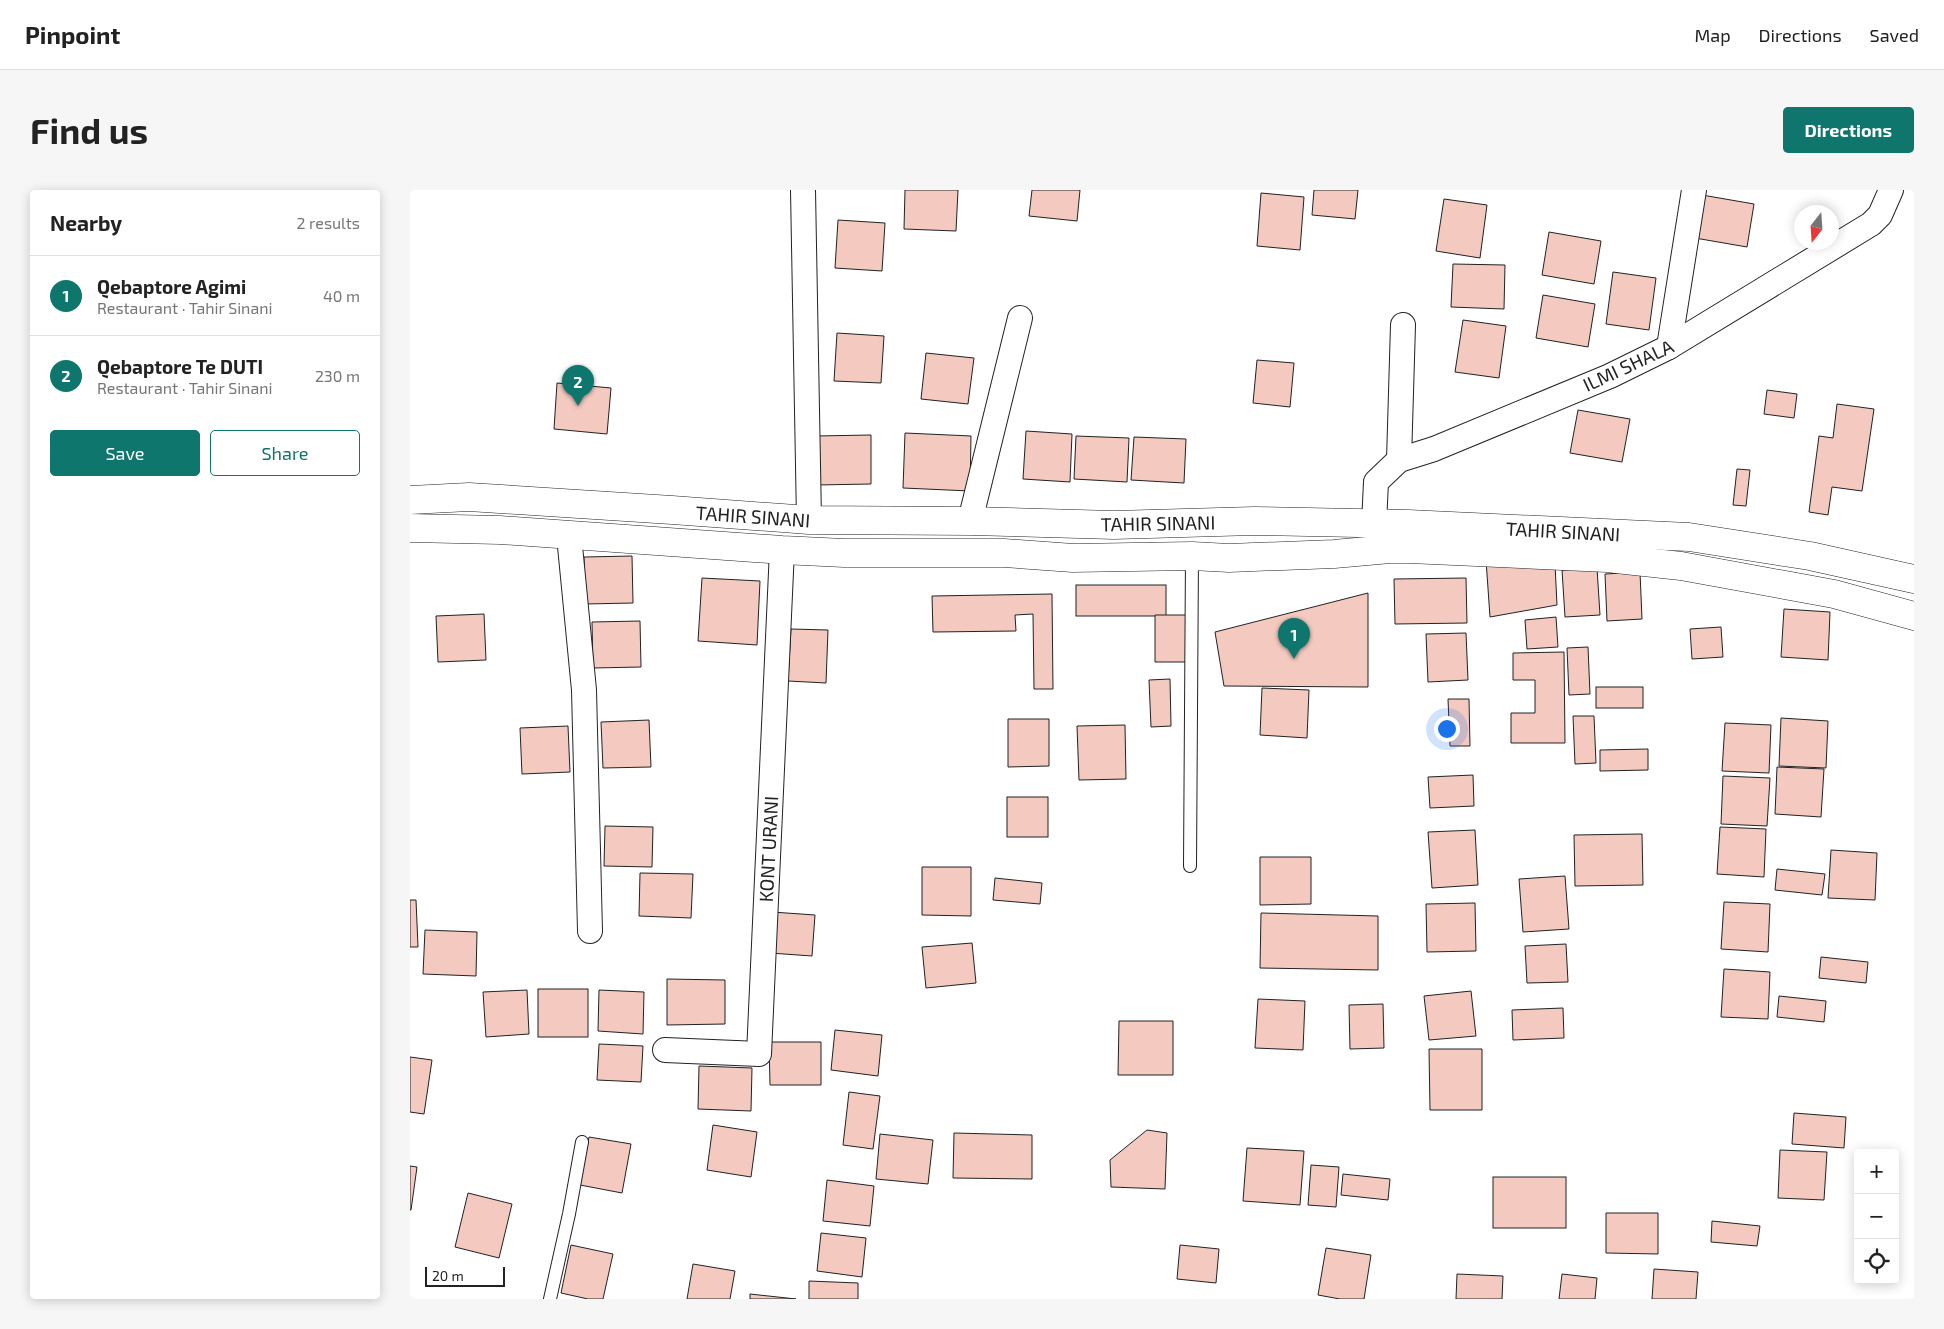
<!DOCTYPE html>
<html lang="en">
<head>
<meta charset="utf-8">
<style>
	:root { --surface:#fff; --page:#f6f6f6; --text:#222; --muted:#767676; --line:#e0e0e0; --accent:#0f766e }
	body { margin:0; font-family:"Exo 2",sans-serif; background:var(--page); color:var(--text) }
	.controls { position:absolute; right:15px; bottom:15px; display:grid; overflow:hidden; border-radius:5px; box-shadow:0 2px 12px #0003 }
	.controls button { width:45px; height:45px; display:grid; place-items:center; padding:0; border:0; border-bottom:1px solid var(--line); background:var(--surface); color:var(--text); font:25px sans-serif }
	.compass { position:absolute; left:1384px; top:15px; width:45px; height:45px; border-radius:50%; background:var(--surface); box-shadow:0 2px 12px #0003; rotate:197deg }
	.scale { position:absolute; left:15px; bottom:12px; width:80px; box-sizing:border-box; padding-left:5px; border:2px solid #222; border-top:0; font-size:14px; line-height:18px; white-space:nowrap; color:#222; -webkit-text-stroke:4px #fff; paint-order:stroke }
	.you { position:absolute; left:1036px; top:538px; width:18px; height:18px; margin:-12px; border:4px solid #fff; border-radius:50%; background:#1a73e8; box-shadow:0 0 0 8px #1a73e833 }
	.badge { display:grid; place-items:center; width:32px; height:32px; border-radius:50%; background:var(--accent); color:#fff; font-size:16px; font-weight:700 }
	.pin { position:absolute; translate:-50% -41px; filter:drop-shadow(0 1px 2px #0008) }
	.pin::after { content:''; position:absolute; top:26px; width:18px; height:15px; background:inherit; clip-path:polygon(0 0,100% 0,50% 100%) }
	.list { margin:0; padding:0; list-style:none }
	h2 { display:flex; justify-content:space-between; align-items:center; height:65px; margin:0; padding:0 20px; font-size:21px }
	h2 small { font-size:16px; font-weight:400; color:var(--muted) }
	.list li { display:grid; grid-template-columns:32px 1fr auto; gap:15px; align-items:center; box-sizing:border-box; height:80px; padding:0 20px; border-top:1px solid var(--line) }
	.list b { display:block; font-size:19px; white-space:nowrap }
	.list p { margin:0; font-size:16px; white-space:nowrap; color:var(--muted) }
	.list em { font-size:16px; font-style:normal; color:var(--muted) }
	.actions { display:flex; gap:10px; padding:15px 20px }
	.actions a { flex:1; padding:11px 0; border:1px solid var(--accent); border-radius:5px; text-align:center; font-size:18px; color:var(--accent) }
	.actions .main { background:var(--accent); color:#fff }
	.icon { flex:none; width:28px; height:28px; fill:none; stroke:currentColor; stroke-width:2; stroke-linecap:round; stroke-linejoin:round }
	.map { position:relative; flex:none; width:1504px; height:1109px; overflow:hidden; border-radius:5px }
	header { display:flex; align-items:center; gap:30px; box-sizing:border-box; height:70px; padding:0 25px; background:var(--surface); border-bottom:1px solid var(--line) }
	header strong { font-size:24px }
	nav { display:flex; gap:28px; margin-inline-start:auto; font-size:18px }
	.intro { display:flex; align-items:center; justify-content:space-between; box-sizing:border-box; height:120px; padding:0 30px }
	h1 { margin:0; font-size:35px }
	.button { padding:12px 22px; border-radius:5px; background:var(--accent); color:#fff; font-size:18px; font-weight:700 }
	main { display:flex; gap:30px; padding:0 30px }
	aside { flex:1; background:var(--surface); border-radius:5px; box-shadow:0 2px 12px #0003 }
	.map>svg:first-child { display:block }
</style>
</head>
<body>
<header>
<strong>Pinpoint</strong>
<nav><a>Map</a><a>Directions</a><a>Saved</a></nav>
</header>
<div class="intro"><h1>Find us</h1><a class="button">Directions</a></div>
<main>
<aside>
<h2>Nearby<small>2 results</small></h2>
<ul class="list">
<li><span class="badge">1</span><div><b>Qebaptore Agimi</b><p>Restaurant · Tahir Sinani</p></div><em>40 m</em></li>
<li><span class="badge">2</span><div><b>Qebaptore Te DUTI</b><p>Restaurant · Tahir Sinani</p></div><em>230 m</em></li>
</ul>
<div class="actions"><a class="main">Save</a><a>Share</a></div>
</aside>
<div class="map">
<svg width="1504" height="1109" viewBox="0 0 1504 1109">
	<rect width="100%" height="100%" fill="#fff"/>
	<!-- building -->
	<g fill="#f3c9c0" stroke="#222">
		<polygon points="495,0 548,0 546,41 494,39"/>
		<polygon points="622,0 670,0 667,31 619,26"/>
		<polygon points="904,0 948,0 945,29 902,25"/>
		<polygon points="851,3 894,7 890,60 847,56"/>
		<polygon points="1292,5 1344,14 1337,57 1285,48"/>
		<polygon points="1034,9 1077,15 1070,68 1026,61"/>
		<polygon points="428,30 475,33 472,81 425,78"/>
		<polygon points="1139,42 1191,51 1184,94 1132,85"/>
		<polygon points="1043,74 1095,75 1094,119 1041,117"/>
		<polygon points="1203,82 1246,88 1239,140 1196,134"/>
		<polygon points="1133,105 1185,114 1178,157 1126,148"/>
		<polygon points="1053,130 1096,136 1089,188 1045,182"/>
		<polygon points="427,143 474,146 471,193 424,191"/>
		<polygon points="516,163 564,168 558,214 511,209"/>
		<polygon points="847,170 884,173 880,217 843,213"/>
		<polygon points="147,193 201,198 197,244 144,239"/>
		<polygon points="1357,200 1387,204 1384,228 1354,224"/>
		<polygon points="1427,214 1464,219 1452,301 1422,297 1418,325 1399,322 1409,246 1423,248"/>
		<polygon points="1168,220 1220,229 1212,272 1160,263"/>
		<polygon points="616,241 662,244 660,292 613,289"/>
		<polygon points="495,243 561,246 560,301 493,298"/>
		<polygon points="461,245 461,294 406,295 405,246"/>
		<polygon points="666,246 719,248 717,292 664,289"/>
		<polygon points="724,247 776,249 774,293 721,290"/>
		<polygon points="1327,279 1340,280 1336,316 1323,315"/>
		<polygon points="222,366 223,413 175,414 174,367"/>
		<polygon points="1076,370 1145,374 1147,415 1080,427"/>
		<polygon points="1187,378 1190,425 1155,427 1152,380"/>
		<polygon points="1230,382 1232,429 1197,431 1195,384"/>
		<polygon points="292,388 350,391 347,455 288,451"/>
		<polygon points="1056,388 1057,433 985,434 984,389"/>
		<rect x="666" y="395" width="90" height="31"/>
		<polygon points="958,403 958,497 814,496 805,442"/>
		<polygon points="642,404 643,499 624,499 623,424 605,425 606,441 523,442 522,406"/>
		<polygon points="1374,419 1420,422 1418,470 1371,467"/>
		<polygon points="74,424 76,470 28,472 26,426"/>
		<polygon points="745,425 776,425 777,472 745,472"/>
		<polygon points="1146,427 1148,457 1117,459 1115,430"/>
		<polygon points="230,431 231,477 183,478 182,432"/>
		<polygon points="1311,437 1313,467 1282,469 1280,439"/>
		<polygon points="381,439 418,440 416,493 378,491"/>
		<polygon points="1056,443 1058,490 1018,492 1016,444"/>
		<polygon points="1178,457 1180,504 1159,505 1157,458"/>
		<polygon points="1154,462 1155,553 1101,553 1101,523 1125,523 1125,490 1103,490 1103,463"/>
		<polygon points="760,489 761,536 741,537 739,490"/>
		<rect x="1186" y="497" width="47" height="21"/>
		<polygon points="852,498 899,500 897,548 850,545"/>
		<polygon points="1038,509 1059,509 1060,556 1040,556"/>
		<polygon points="1163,526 1184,526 1186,573 1165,574"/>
		<polygon points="1371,528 1418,531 1416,578 1369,576"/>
		<polygon points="598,529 639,529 639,576 598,577"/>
		<polygon points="239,530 241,577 193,578 191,532"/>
		<polygon points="1315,533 1361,535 1359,583 1312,581"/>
		<polygon points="715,535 716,589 669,590 667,536"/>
		<polygon points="158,536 160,582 112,584 110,538"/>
		<polygon points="1238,559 1238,580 1190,581 1190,560"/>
		<polygon points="1367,577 1414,579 1411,627 1365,624"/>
		<polygon points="1063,585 1064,616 1020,618 1018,587"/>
		<polygon points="1313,586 1360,588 1357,636 1311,634"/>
		<rect x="597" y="607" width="41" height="40"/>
		<polygon points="195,636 243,637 242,677 194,676"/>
		<polygon points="1310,637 1356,639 1354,687 1307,684"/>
		<polygon points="1065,640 1068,695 1022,698 1018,642"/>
		<polygon points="1232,644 1233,695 1165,696 1164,645"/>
		<polygon points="1421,660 1467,663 1465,710 1418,708"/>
		<polygon points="850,667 901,667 901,714 850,715"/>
		<polygon points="512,677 561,677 561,726 512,725"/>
		<polygon points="1367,679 1415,684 1412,705 1365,700"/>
		<polygon points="230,683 283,684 281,728 229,726"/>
		<polygon points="1155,686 1159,739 1113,742 1109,689"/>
		<polygon points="585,688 632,693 630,714 583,710"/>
		<polygon points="0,710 6,710 8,757 0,757"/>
		<polygon points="1314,712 1360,714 1358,762 1311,759"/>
		<polygon points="1065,713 1066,761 1017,762 1016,714"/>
		<polygon points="362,722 405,725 402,766 360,763"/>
		<polygon points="851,723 968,726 968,780 850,778"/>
		<polygon points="15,740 67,742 66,786 13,784"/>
		<polygon points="562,753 566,793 516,798 512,757"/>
		<polygon points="1156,754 1158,792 1117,793 1115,756"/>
		<polygon points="1411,767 1458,772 1456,793 1409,788"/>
		<polygon points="1314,779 1360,782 1358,829 1311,827"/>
		<polygon points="257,789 315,790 315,834 257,835"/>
		<rect x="128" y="799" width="50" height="48"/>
		<polygon points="117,800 119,844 76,847 73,802"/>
		<polygon points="189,800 234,802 233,844 188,841"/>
		<polygon points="1061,801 1066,846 1019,850 1014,806"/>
		<polygon points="1369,806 1416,811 1414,832 1367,827"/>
		<polygon points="848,809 895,811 893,860 845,858"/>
		<polygon points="973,814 974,858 940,859 939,815"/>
		<polygon points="1153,818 1154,848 1103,850 1102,820"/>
		<polygon points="709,831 763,831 763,885 708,885"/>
		<polygon points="425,840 472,845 468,886 421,880"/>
		<polygon points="359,852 411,852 411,895 360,895"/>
		<polygon points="189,854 233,856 231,892 187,890"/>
		<polygon points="1019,859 1072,859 1072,920 1020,920"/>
		<polygon points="0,867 22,870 14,924 0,922"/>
		<polygon points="289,876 342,878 341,921 288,919"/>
		<polygon points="439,902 470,906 463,959 433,955"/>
		<polygon points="1384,923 1436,927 1434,958 1382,954"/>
		<polygon points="303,935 347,942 341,987 297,980"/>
		<polygon points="737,940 757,943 755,999 701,997 700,970"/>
		<polygon points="544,943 622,945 622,989 543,988"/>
		<polygon points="470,944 523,950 518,994 466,989"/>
		<polygon points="179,947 221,954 212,1003 170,995"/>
		<polygon points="837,958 894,961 890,1015 833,1011"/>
		<polygon points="1370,960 1417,962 1414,1010 1368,1008"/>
		<polygon points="901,975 929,977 926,1017 898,1015"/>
		<polygon points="0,976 7,977 1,1020 0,1020"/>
		<polygon points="933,984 980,989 978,1010 931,1005"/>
		<rect x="1083" y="987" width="73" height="51"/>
		<polygon points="417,990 464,996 460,1036 413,1031"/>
		<polygon points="58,1003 102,1014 89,1068 45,1057"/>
		<polygon points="1196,1023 1248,1023 1248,1064 1196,1063"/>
		<polygon points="1302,1031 1350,1036 1347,1056 1301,1052"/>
		<polygon points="411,1043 456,1048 452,1087 407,1081"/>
		<polygon points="161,1055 203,1064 193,1109 178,1109 151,1103"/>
		<polygon points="770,1055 809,1059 806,1093 767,1089"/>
		<polygon points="916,1058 961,1065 954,1109 930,1109 908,1105"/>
		<polygon points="283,1074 325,1081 320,1109 277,1109"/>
		<polygon points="1244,1079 1288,1082 1286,1109 1242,1109"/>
		<polygon points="1047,1084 1093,1086 1092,1109 1046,1109"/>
		<polygon points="1152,1084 1187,1088 1185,1109 1149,1109"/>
		<polygon points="399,1091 448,1093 448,1109 399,1109"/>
		<polygon points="340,1104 386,1109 340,1109"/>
	</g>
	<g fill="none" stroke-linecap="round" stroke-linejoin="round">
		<!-- service casing -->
		<g stroke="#222" stroke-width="14">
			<g id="service">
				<polyline points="780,676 782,366"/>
				<polyline points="140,1109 159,1024 172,952"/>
			</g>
		</g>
		<!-- minor casing -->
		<g stroke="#222" stroke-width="26">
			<g id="minor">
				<polyline points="393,0 399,330"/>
				<polyline points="1259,157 1284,0"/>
				<polyline points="989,270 993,135"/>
				<polyline points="560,331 610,128"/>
				<polyline points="964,334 966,292 989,270 1024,259 1200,186 1259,157 1461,34 1470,25 1481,0"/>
				<polyline points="159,346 174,500 180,741"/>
				<polyline points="255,860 349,864 372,360"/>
			</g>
		</g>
		<!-- primary casing -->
		<g stroke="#222" stroke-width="29">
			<g id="primary">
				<polyline points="0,310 59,307 262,320 399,330 560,331 704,335 844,331 998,334 1279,347 1400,366 1504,389"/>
				<polyline points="0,338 90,340 372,360 434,363 594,363 663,368 782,366 819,368 924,364 980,359 999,359 1197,368 1271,376 1424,404 1504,426"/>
			</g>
		</g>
		<!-- service -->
		<use href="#service" stroke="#fff" stroke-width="12"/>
		<!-- minor -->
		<use href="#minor" stroke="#fff" stroke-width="24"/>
		<!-- primary -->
		<use href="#primary" stroke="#fff" stroke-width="28"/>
	</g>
	<g text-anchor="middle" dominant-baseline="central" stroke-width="4" stroke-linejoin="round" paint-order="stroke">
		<!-- street labels -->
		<g font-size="19" fill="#222" stroke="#fff">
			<text transform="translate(1218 175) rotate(-25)">ILMI SHALA</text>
			<text transform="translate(343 326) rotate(4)">TAHIR SINANI</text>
			<text transform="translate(748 333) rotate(-1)">TAHIR SINANI</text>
			<text transform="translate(1153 341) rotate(3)">TAHIR SINANI</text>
			<text transform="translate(358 659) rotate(-87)">KONT URANI</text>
		</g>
	</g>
</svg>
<div class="controls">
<button>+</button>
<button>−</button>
<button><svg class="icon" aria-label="locate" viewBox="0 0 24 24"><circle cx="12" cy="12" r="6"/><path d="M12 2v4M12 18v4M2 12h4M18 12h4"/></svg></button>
</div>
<svg class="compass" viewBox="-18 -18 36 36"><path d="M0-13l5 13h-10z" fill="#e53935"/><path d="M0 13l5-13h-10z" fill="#767676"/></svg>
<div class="scale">20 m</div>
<div class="you"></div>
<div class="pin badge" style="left:884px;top:469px">1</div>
<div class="pin badge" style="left:168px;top:216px">2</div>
</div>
</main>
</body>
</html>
